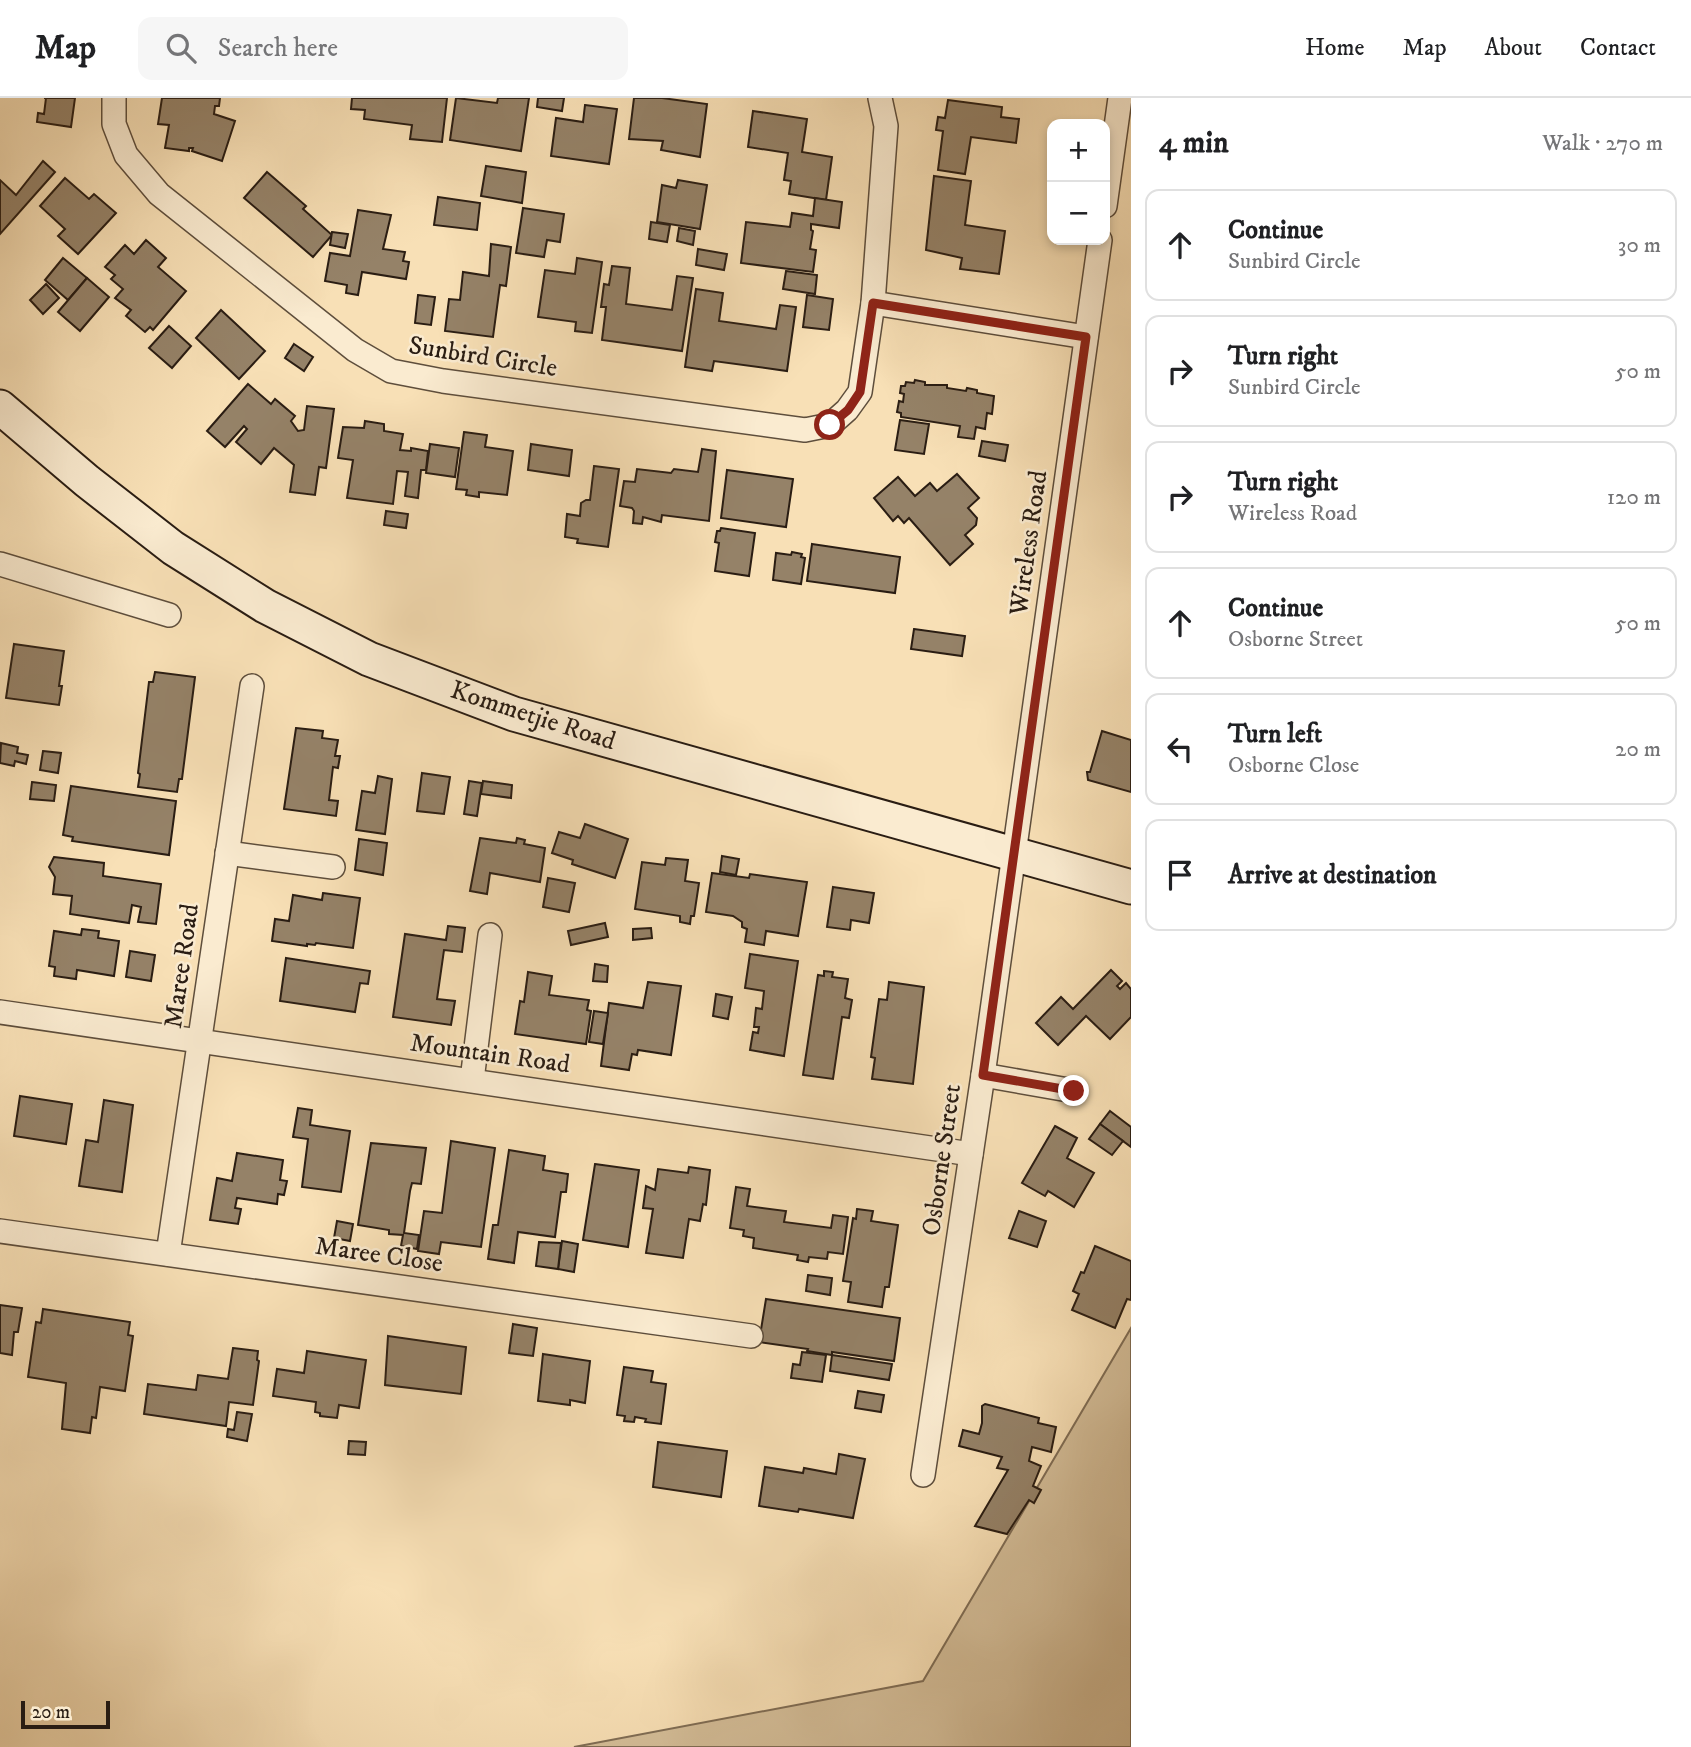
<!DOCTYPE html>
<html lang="en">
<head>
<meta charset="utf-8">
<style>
	:root { --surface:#fff; --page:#f6f6f6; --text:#202124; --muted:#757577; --line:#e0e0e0 }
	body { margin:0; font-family:"IM FELL DW Pica",serif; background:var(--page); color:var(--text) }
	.controls { position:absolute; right:21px; top:21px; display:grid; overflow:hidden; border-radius:14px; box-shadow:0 4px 10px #0003 }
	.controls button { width:63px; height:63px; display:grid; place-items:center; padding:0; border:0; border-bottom:2px solid var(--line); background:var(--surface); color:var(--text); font:35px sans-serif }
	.scale { position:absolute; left:21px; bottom:18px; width:89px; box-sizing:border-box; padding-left:7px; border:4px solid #2a1d13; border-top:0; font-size:19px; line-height:24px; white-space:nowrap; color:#2a1d13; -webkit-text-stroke:5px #faebd0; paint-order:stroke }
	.stop { position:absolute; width:21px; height:21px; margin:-16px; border:5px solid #8f2418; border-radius:50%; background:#fff }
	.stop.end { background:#8f2418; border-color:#fff; box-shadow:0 2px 7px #0008 }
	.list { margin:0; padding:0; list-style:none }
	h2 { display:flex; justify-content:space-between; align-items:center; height:91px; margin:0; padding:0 28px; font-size:30px }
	h2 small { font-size:23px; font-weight:400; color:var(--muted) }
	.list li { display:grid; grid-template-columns:46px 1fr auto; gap:21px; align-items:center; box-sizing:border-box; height:112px; margin:0 14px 14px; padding:0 14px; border:2px solid var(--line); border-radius:14px }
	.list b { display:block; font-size:26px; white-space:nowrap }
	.list p { margin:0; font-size:23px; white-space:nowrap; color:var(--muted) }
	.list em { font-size:23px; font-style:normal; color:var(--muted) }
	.icon { flex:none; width:38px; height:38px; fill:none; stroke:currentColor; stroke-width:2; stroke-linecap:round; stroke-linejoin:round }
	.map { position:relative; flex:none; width:1131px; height:1649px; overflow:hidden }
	header { display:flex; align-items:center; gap:42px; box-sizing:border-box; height:98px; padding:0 35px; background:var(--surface); border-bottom:2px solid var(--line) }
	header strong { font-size:33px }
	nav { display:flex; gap:38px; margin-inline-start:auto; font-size:24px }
	.search { width:490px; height:63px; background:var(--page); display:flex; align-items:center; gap:18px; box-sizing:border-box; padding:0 24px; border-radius:14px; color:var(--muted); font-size:26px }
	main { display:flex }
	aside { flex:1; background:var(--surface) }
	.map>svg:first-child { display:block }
</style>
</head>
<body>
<header>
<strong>Map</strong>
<div class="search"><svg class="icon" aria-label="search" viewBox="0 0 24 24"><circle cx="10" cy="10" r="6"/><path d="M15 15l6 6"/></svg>Search here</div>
<nav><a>Home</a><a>Map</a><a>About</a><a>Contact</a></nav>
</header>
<main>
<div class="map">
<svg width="1131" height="1649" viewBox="0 0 1131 1649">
	<rect width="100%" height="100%" fill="#f8e0b6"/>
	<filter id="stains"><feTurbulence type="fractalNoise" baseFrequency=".00286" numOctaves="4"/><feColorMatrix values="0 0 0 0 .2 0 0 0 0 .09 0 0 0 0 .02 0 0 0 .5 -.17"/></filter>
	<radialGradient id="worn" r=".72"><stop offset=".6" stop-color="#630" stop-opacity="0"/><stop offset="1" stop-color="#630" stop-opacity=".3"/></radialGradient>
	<!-- green -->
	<polygon fill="#d5bf9a" stroke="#806e56" stroke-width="2" points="1131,1230 1131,1649 574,1649 923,1583"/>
	<!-- building -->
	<g fill="#958268" stroke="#2a1d13" stroke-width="2">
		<polygon points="44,0 75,0 71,29 37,24 38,15 44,16 46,0"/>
		<polygon points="162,0 220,0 219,8 215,8 214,16 235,23 222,63 192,53 193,50 189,50 189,53 165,50 169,27 158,26"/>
		<polygon points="352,0 447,0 442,44 410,41 412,27 364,21 365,12 351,11"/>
		<polygon points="456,0 497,5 498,0 529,0 521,53 450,42"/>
		<polygon points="538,0 564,0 562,13 537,9"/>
		<polygon points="634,0 662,0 707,6 700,59 661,52 663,43 629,41"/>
		<polygon points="948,2 1002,9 1001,19 1019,21 1016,45 971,39 965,76 938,72 943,33 936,32 938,19 945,20"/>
		<polygon points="585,7 617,11 609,66 551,58 556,20 583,24"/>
		<polygon points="753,13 807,21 802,54 832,59 826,102 789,96 791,83 784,82 788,55 748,49"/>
		<polygon points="43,63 55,74 0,136 0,82 16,97"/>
		<polygon points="486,68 526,74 522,105 481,98"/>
		<polygon points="267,74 306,108 303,111 332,137 313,159 244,100"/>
		<polygon points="934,78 971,83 965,127 1005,133 999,176 960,171 962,160 926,152"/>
		<polygon points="65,80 89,101 94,96 116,115 78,156 58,138 65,131 40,108"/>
		<polygon points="678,82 707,87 700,131 657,124 662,87 676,90"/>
		<polygon points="438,99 480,105 477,132 434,127"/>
		<polygon points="815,100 842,104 839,130 811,126 811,132 813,133 810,151 816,152 813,174 741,165 746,124 790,129 792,115 813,118"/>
		<polygon points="523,110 564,116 560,144 547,142 544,159 516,155"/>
		<polygon points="358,112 391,117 383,151 405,154 403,163 409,164 406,181 362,174 358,197 346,195 347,187 325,183 330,155 350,158"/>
		<polygon points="651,124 670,127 667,144 649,141"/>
		<polygon points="679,130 695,133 693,147 677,143"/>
		<polygon points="332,134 348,136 345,150 330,147"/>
		<polygon points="146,142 166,160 158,169 186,193 153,232 150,229 145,234 126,218 131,212 115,200 123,191 111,181 115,177 105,169 125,147 134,156"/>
		<polygon points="491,146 511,149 506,188 500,187 493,239 445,233 449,201 460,202 463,174 489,178"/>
		<polygon points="698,151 727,156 724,172 696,167"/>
		<polygon points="63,160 87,180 68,202 45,182"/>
		<polygon points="577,160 602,164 592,235 575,233 576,224 538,219 545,172 575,176"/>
		<polygon points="612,168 630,170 626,206 672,212 677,178 693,180 682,253 602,242 606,209 601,209 604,186 609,187"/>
		<polygon points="786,173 817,177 815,196 783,191"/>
		<polygon points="87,180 109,199 80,233 58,214"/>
		<polygon points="46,186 59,200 43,216 30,202"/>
		<polygon points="696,191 723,195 719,223 776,231 780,207 796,209 787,273 714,263 712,273 685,269"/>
		<polygon points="418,197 435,199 431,227 415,225"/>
		<polygon points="807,197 833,201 829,232 803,229"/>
		<polygon points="221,212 265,253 239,281 196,240"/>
		<polygon points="169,228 191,248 172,270 149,250"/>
		<polygon points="294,246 313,259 304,273 285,260"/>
		<polygon points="915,282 925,284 925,287 947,287 947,290 966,293 967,290 977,292 977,295 994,298 992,316 987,315 985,331 976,329 974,341 958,339 960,328 901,319 901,315 897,314 899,303 903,304 904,296 900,295 901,288 905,288 906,284 914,285"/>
		<polygon points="248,286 271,306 275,301 295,318 291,323 298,333 304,332 307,308 334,311 326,370 319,369 315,397 290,394 294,367 274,350 261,366 236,344 247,331 244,328 225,349 207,333"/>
		<polygon points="900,322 929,326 924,356 895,352"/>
		<polygon points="365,323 384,326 384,333 403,336 400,352 411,353 411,350 428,353 426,372 421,372 418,400 405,398 408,374 397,373 393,406 347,400 353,362 338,360 343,329 364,330"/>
		<polygon points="464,334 487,337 485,349 513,353 507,397 479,394 479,399 466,397 467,392 456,391"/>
		<polygon points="982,343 1008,347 1005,363 979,358"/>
		<polygon points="430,346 459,350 455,379 426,375"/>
		<polygon points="531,346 572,352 569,378 528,372"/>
		<polygon points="702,351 716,353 709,423 662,417 661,424 643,419 642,426 633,425 634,413 632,410 620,408 624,383 635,384 637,371 671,375 674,371 698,374"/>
		<polygon points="594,368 619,371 608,449 577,445 578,441 565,439 567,416 580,418 581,405 586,402 590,402"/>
		<polygon points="727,372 793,381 786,429 721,420"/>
		<polygon points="957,376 979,400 968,410 977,420 976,427 965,437 973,446 950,467 909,420 904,425 898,418 893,423 874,400 898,379 915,398 930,385 937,393"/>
		<polygon points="386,413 408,416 406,430 384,427"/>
		<polygon points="721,430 755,435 749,478 715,473 719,445 715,444 717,433 720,433"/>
		<polygon points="812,446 900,459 895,495 807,483"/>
		<polygon points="792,454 802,456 801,459 805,460 801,486 773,482 776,455 791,457"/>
		<polygon points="914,531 965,538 962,558 911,551"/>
		<polygon points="14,546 64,553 59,588 62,588 59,607 6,600"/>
		<polygon points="155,574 195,579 182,681 179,681 177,694 138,689 140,676 138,675 149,584 153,584"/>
		<polygon points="296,630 323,633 322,640 338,642 335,658 340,658 338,670 333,669 329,702 338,703 336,718 284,711"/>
		<polygon points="1102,633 1131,642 1131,694 1088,682 1087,674 1090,674"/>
		<polygon points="1,645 18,649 17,655 28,657 26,666 15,663 14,668 0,665"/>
		<polygon points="43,653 61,655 58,675 40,672"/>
		<polygon points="422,675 450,679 444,716 417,713"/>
		<polygon points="378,678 392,681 385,736 356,732 362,693 375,695"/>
		<polygon points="469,683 482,685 477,718 464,716"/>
		<polygon points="483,683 512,687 511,700 481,696"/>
		<polygon points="32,684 56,687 54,703 30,701"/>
		<polygon points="71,688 176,703 169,757 72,743 73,739 63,737"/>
		<polygon points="585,726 628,741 615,780 572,766 573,762 552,755 559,734 580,740"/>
		<polygon points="480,740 516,745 517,740 525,742 524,746 545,750 540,784 490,775 487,796 470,793"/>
		<polygon points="359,741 387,745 383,777 355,772"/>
		<polygon points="722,758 739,761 736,777 720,774"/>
		<polygon points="54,759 104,765 103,778 161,786 156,826 138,824 141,809 132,807 129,825 70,816 72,798 53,796 55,779 49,769"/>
		<polygon points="666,760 688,762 685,783 699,785 694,818 691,818 690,826 680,824 680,818 635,811 642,764 665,767"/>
		<polygon points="712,775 749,780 750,776 807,784 798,838 766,833 764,847 745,844 747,831 742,829 742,824 733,818 706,814"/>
		<polygon points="548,780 575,785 569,814 543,809"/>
		<polygon points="833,789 874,795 869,825 851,822 850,832 827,829"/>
		<polygon points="323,795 360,800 353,850 316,845 315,847 307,846 307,848 272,843 275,821 289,823 293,797 322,802"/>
		<polygon points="605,825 608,839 571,847 568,833"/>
		<polygon points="448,828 465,830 462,854 444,852 437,901 455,903 451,927 393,919 405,836 446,842"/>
		<polygon points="651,830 652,840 633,842 633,831"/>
		<polygon points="82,831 99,833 98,840 119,843 114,878 77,872 76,881 54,878 55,869 49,868 54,833 81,837"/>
		<polygon points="130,853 155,857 151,883 126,879"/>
		<polygon points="750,856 798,863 784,958 750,952 753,934 758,935 759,929 754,929 756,910 762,911 764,893 745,890"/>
		<polygon points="286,860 370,873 368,886 360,885 355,914 280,903"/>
		<polygon points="595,866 608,868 607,884 593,883"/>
		<polygon points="1111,872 1122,883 1117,888 1120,891 1126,885 1131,891 1131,919 1110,941 1086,918 1058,947 1036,925 1061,899 1073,911"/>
		<polygon points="824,873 833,874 832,879 848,881 845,900 852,902 849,920 842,919 833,981 803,977 818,877 824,878"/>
		<polygon points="528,874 552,878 549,897 589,902 587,912 591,913 586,946 515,936 520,903 524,904"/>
		<polygon points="648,884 681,888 671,957 638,952 637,957 632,956 629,972 601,968 609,905 643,910"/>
		<polygon points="889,884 924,889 913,986 872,981 875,960 871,959 879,901 887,902"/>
		<polygon points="716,896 732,899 728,921 713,918"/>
		<polygon points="594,913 608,915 603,946 589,944"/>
		<polygon points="20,998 72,1006 66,1046 14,1038"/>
		<polygon points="104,1002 133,1007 122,1094 79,1088 86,1042 98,1044"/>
		<polygon points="298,1010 312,1012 310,1027 350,1033 341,1094 302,1089 308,1041 293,1039"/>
		<polygon points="1110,1013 1131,1029 1131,1049 1100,1026"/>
		<polygon points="1100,1026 1123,1043 1112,1057 1089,1041"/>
		<polygon points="1055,1028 1077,1040 1067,1060 1094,1075 1074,1109 1048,1093 1045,1098 1022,1085"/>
		<polygon points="451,1043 495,1050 481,1149 441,1144 439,1156 418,1153 424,1113 442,1115"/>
		<polygon points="371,1045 426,1050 421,1086 412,1085 410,1093 404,1135 419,1137 417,1151 401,1148 403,1137 389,1136 389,1132 358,1127"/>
		<polygon points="509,1052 545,1058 543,1072 568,1076 566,1094 561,1094 555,1139 518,1134 514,1165 488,1161 493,1127 498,1127"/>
		<polygon points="237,1055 283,1062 280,1082 287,1083 284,1097 278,1096 277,1106 237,1100 235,1110 241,1111 238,1126 210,1122 217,1080 232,1083"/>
		<polygon points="595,1066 639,1072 628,1149 583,1142"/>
		<polygon points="689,1069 710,1072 706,1107 703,1106 700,1123 689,1121 683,1160 646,1155 653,1111 643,1110 646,1088 655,1092 658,1071 688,1075"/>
		<polygon points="736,1089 750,1091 747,1108 786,1113 784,1124 831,1130 833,1117 848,1119 843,1156 828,1154 827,1161 809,1159 808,1164 797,1162 798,1157 753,1150 754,1140 743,1138 744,1132 730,1130"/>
		<polygon points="857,1111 873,1113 871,1123 898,1127 889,1189 885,1189 882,1209 848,1204 851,1184 843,1183 853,1120 856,1121"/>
		<polygon points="1019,1113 1046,1123 1037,1149 1009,1140"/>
		<polygon points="337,1123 353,1126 350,1143 334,1140"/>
		<polygon points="562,1143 578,1146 574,1174 558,1171"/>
		<polygon points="539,1144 561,1145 558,1171 536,1168"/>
		<polygon points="1095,1148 1131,1163 1131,1202 1127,1201 1115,1230 1072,1212 1079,1196 1073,1193 1081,1174 1084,1175"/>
		<polygon points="808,1177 832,1180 830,1197 806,1193"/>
		<polygon points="766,1201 900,1220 894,1263 832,1254 832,1257 807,1253 808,1251 759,1244"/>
		<polygon points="0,1207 22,1210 18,1234 14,1234 12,1257 0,1255"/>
		<polygon points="43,1211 130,1224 128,1237 133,1238 125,1293 100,1289 96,1320 92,1319 90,1335 62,1331 66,1285 28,1279 36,1224 41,1225"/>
		<polygon points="513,1226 537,1230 533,1258 509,1255"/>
		<polygon points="388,1238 466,1249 461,1296 385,1287"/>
		<polygon points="233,1250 258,1253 257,1262 259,1263 253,1307 229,1304 226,1328 144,1316 148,1286 196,1292 198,1277 228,1281"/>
		<polygon points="307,1253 366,1262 359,1310 339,1307 337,1320 320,1318 320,1315 315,1314 316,1304 273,1298 277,1271 304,1275"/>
		<polygon points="802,1254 826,1257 822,1284 791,1280 793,1266 800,1267"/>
		<polygon points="543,1256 590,1263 585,1305 570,1302 570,1307 538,1303"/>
		<polygon points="832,1257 892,1266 889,1282 830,1273"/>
		<polygon points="624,1269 653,1273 651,1284 666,1286 661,1326 645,1324 646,1321 635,1319 634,1324 624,1323 625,1318 617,1317"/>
		<polygon points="858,1293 884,1297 881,1314 855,1310"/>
		<polygon points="985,1306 1039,1320 1038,1325 1056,1329 1051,1354 1032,1349 1029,1363 1041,1368 1033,1388 1041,1392 1034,1405 1029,1402 1007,1436 975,1428 1008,1372 997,1370 1002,1359 959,1348 963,1332 979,1336 982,1325 982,1308"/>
		<polygon points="237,1314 252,1316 247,1343 227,1339 228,1331 234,1332"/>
		<polygon points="349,1343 366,1344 365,1357 348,1356"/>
		<polygon points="658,1344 727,1353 721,1399 653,1389"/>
		<polygon points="839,1356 865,1361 853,1420 799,1411 798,1414 759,1408 765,1369 803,1375 804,1370 836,1376"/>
	</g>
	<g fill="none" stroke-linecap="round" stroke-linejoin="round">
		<!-- minor casing -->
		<g stroke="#5e4e3c" stroke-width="26">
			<g id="minor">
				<polyline points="114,0 114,26 126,57 159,96 355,252 391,273 443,283 805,332 830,327 847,312 860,294 873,205 886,28 880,0"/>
				<polyline points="1105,108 1120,0"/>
				<polyline points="873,205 1086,239"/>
				<polyline points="0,466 169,517"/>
				<polyline points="227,755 333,769"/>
				<polyline points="0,914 971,1056"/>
				<polyline points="983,977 1074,993"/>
				<polyline points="472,982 490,837"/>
				<polyline points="0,1133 751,1238"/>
				<polyline points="168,1156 252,588"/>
				<polyline points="923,1377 983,977 1100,142"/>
			</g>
		</g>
		<!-- secondary casing -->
		<g stroke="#2a1d13" stroke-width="37">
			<polyline id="secondary" points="0,309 87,383 173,450 265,508 369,561 514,616 1131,789"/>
		</g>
		<!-- minor -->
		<use href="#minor" stroke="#faebd0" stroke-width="23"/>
		<!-- secondary -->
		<use href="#secondary" stroke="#faebd0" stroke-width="33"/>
	</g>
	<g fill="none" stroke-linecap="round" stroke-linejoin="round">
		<!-- route -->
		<polyline stroke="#8f2418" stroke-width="9" points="830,327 848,312 860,294 873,205 1086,239 983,977 1074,993"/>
	</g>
	<g text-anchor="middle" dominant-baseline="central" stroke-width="5" stroke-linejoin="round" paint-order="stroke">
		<!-- street labels -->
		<g font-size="26" fill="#2a1d13" stroke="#faebd0">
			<text transform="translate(483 259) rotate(9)">Sunbird Circle</text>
			<text transform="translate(1029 445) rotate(-82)">Wireless Road</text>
			<text transform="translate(533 618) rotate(18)">Kommetjie Road</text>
			<text transform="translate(182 868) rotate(-82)">Maree Road</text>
			<text transform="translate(490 956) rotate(8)">Mountain Road</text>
			<text transform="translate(942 1062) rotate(-82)">Osborne Street</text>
			<text transform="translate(379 1157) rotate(8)">Maree Close</text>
		</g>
	</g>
	<rect width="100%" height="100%" filter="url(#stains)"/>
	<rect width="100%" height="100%" fill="url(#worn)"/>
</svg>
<div class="controls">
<button>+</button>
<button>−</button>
</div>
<div class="scale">20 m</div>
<div class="stop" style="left:830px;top:327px"></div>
<div class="stop end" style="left:1074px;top:993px"></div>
</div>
<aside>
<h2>4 min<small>Walk · 270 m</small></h2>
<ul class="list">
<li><svg class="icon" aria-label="ahead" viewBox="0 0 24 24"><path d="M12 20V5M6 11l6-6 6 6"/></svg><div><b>Continue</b><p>Sunbird Circle</p></div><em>30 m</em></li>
<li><svg class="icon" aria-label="right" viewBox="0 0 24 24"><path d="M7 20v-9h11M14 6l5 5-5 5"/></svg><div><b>Turn right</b><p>Sunbird Circle</p></div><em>50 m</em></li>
<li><svg class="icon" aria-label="right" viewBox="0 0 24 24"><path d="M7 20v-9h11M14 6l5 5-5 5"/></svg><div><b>Turn right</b><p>Wireless Road</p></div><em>120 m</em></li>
<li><svg class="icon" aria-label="ahead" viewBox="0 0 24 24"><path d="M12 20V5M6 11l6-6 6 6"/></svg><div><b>Continue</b><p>Osborne Street</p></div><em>50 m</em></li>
<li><svg class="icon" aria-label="left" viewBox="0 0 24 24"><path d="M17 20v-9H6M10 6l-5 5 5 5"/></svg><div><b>Turn left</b><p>Osborne Close</p></div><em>20 m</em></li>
<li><svg class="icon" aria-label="arrive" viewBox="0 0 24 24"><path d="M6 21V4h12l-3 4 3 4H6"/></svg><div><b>Arrive at destination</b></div></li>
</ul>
</aside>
</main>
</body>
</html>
